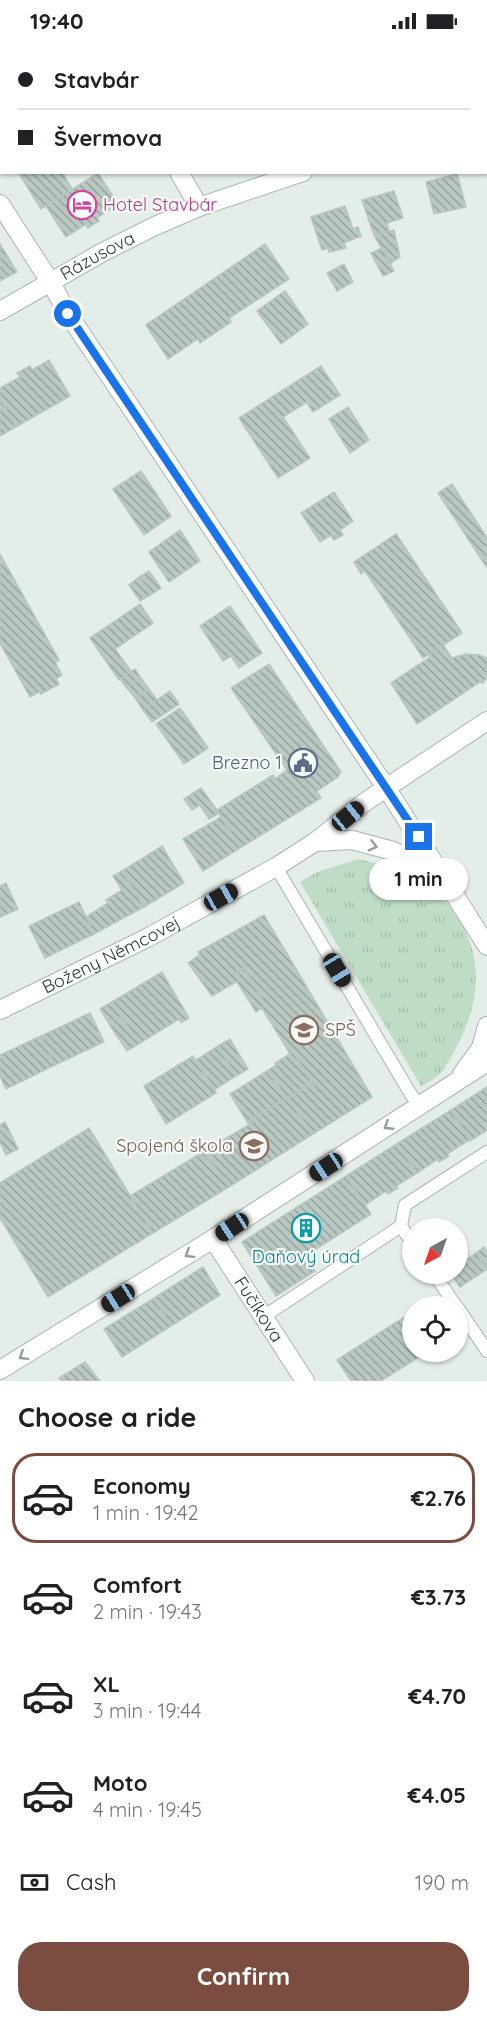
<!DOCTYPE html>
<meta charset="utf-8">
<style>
body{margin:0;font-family:Quicksand,sans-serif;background:#f2f2f2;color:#202124;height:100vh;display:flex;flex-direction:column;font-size:22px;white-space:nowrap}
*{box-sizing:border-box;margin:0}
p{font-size:20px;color:#757577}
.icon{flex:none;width:33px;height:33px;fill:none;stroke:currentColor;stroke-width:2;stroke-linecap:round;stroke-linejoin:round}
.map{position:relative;height:1339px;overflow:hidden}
.drawer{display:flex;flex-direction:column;background:#fff;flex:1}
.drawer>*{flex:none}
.hud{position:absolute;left:0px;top:0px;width:488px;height:132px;box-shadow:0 2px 4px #0004;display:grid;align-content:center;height:132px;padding:0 18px;background:#fff}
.needle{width:39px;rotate:220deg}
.fabs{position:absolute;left:402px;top:1176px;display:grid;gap:12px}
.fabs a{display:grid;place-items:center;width:66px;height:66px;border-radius:50%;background:#fff;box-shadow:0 2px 4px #0004;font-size:30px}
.end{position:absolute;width:27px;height:27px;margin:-14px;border:8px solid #1a73e8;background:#fff;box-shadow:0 0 0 3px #fff}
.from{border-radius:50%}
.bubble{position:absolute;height:42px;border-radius:21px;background:#fff;box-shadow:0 2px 4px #0004;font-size:20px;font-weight:700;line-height:42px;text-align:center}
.car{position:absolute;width:18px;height:36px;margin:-18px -9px;border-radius:8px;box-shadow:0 0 4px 2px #0007;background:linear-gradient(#222 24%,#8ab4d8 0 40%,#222 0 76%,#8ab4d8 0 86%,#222 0)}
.hud b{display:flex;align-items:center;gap:21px;height:57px;font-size:22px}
.hud b+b{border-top:2px solid #e0e0e0}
.hud i{width:15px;height:15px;background:#202124}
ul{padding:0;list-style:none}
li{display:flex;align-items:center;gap:18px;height:90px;margin:0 12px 9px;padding:0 6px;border:3px solid transparent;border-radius:24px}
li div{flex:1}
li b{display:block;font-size:22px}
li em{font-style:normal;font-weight:700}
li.current{border-color:#7b4d41}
li>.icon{width:54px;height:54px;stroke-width:1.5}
h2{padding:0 18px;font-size:27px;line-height:72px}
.pay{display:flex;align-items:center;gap:15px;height:66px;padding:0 18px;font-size:22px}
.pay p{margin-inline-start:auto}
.cta{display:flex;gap:12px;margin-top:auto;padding:12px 18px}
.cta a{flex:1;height:69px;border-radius:24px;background:#7b4d41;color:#fff;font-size:24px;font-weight:700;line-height:69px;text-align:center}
.status{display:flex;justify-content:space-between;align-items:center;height:42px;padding:0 30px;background:#fff;direction:ltr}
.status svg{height:16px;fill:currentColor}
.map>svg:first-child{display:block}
</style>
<div class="status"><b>19:40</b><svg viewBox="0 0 49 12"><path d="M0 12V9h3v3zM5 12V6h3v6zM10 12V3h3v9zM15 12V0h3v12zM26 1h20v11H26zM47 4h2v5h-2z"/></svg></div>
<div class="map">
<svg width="487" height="1339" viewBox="0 0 487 1339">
<defs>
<pattern id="park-tufts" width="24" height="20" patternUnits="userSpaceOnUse" patternTransform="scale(1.5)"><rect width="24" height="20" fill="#bfddc6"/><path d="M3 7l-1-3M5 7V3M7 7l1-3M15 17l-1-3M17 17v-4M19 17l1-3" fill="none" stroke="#a4bfab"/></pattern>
<pattern id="building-back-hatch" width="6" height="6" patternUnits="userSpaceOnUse" patternTransform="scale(1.5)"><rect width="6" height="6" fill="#bac8c2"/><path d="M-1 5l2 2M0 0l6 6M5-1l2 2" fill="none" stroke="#97a49e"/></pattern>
</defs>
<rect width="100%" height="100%" fill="#e5ede9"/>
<path fill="url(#park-tufts)" d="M 359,817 C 384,824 410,829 431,846 C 483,889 487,948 457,1004 C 452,1013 447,1024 440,1032 C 435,1037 427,1041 421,1044 L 300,840 L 317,830 Z"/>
<g fill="url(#building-back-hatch)" stroke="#b7c7c0" stroke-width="1.5">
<polygon points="0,12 2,15 2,94 0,92"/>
<polygon points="18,130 62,130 72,147 41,167"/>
<polygon points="98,131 118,162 97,176 99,179 92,183 88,186 86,182 66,195 46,164"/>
<polygon points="457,132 466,165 434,172 426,140"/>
<polygon points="394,149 403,176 387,181 389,189 374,193 362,158"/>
<polygon points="345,164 353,187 358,185 361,194 344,201 346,206 329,210 328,206 322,208 311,175"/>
<polygon points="394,188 400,215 390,222 374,193"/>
<polygon points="0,202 17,230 0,239"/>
<polygon points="265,202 289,237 229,276 231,280 200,301 198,297 168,317 146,283"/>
<polygon points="382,206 394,229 383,234 371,211"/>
<polygon points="344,222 353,240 337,249 327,231"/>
<polygon points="285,249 308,282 281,302 257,269"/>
<polygon points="49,318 70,354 16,385 0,356 0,346 20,335 17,331 30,324 32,328"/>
<polygon points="321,324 340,353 313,370 294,341"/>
<polygon points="294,341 307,360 283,375 310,416 278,436 239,376"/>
<polygon points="0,356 16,385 0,394"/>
<polygon points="348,365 369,398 350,411 329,377"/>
<polygon points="141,429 171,474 144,493 113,447"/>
<polygon points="452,442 487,496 487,526 438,451"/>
<polygon points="334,450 353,479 340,488 343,493 334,498 331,493 320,500 301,471"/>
<polygon points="180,488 200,519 169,540 149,510"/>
<polygon points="396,492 462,591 423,616 365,529 361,532 354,520"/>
<polygon points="0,512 59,618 55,620 62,633 56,637 59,642 41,652 39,650 30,655 0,601"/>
<polygon points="149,529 161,546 150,553 139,535"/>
<polygon points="139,535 150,553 140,559 129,543"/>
<polygon points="140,562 153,581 115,607 131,629 119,638 90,596"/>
<polygon points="230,564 262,611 239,626 231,614 223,619 200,584"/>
<polygon points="443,603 452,616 465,612 479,613 487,616 487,635 483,641 480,640 417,682 391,641 430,615 428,613"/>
<polygon points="269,622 341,730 338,735 317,749 321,756 240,806 217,768 273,733 275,737 287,728 231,646"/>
<polygon points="135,627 141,636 126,645 120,637"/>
<polygon points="141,636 149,647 135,656 126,645"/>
<polygon points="149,647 157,658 143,668 135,656"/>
<polygon points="170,649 179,662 152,680 143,668"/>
<polygon points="180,666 208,706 184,722 156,682"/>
<polygon points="201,746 219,771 209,777 200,763 192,768 184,757"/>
<polygon points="221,775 240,806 203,829 183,797"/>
<polygon points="162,804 184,841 144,865 122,829"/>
<polygon points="122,829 144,865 94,892 86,875 108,861 106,858 122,848 113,834"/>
<polygon points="6,841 18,867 0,875 0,844"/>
<polygon points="79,860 94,892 45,916 29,884"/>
<polygon points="264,873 372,1055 313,1092 287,1056 309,1042 313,1047 315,1046 293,1010 290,1012 262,966 266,964 244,926 237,930 241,937 212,954 188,921 200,912 198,910"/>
<polygon points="244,926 266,964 256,970 237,940 241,937 237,930"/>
<polygon points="162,930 189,976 181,981 179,977 140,1001 120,974 109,982 100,967"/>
<polygon points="90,971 104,1000 55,1023 41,994"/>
<polygon points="120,974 140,1001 127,1009 109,982"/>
<polygon points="41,994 55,1023 6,1047 0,1034 0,1013"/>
<polygon points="230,997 248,1027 236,1034 218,1004"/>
<polygon points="218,1004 236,1034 214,1048 196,1018"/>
<polygon points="293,1010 315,1046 313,1047 309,1042 287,1056 267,1029 276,1023 275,1021"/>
<polygon points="193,1014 216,1051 166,1082 144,1044"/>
<polygon points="267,1029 287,1056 250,1078 252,1081 249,1083 230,1052"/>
<polygon points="487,1045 487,1088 470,1099 451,1068"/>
<polygon points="287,1056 313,1092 229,1145 203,1110 252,1081 250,1078"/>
<polygon points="451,1068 469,1098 447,1112 449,1114 439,1120 438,1117 417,1131 398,1101"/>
<polygon points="5,1080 18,1107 6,1113 0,1100 0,1083"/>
<polygon points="89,1086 153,1191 48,1255 0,1176 0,1141"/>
<polygon points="398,1101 417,1131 396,1144 398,1146 388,1152 386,1149 365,1163 346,1134"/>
<polygon points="203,1110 229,1145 153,1191 130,1154"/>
<polygon points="346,1134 371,1172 305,1214 315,1229 276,1254 242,1200"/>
<polygon points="484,1205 487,1209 487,1227 476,1211"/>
<polygon points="476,1211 487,1227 478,1233 467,1217"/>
<polygon points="467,1217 478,1233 469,1239 458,1223"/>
<polygon points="458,1223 469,1239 460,1245 451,1232 458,1232"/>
<polygon points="203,1225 220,1253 171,1284 154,1256"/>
<polygon points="154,1256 171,1284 122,1315 104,1287"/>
<polygon points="412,1270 412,1310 427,1310 381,1339 351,1339 337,1318"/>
<polygon points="85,1320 100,1339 61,1339 59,1336"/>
</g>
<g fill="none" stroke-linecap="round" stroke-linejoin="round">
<g stroke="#a8b5b0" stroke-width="14">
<g id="service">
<polyline points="276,825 410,1051 420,1064"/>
<polyline points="401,1184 405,1163 487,1110"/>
<polyline points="434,1232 456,1264"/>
<polyline points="458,1266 487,1309"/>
<polyline points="263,1275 401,1184 412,1201"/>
</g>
</g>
<g stroke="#a8b5b0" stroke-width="20">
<g id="minor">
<polyline points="104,0 105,2"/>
<polyline points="179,130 199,165"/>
<polyline points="0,162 51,241"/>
<polyline points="315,800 352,798 393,809 440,828"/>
<path id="s1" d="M 0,968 L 147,896 L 276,825 L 315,800 L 365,760 L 487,679"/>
<polyline points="462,1032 481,1006 487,984"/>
<path id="s2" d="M 213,1197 L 305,1339"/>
<polyline points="0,1328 213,1197 487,1020"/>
</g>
</g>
<g stroke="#a8b5b0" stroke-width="20">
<polyline id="tertiary" points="51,241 68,272 387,747 487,904"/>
</g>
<g stroke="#a4b8b1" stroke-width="20">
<g id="secondary">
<polyline points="486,86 487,86"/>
<path id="s3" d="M 0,269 L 103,210 L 155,184 L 199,165 L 303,130"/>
</g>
</g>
<use href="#service" stroke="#fff" stroke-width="12"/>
<use href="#minor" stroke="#fff" stroke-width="18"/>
<use href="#tertiary" stroke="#fff" stroke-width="18"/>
<use href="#secondary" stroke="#fff" stroke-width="18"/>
</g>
<defs><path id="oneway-chevron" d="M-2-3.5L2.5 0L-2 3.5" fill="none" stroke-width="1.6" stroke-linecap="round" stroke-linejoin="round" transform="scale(1.5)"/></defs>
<g stroke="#929e9b">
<use href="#oneway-chevron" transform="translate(373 804) rotate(15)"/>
<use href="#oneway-chevron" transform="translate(388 1084) rotate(147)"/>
<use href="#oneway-chevron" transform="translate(189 1212) rotate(148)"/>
<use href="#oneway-chevron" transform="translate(23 1314) rotate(148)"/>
</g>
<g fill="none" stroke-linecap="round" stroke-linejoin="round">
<polyline stroke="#1a73e8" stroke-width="8" points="68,272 419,795"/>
</g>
<defs>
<g id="hotel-ring" transform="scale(1.5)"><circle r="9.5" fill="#f5faf7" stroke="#d1479c" stroke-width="1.5"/><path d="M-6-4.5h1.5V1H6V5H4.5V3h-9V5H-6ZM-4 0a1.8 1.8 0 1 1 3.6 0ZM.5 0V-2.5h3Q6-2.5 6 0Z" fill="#d1479c"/></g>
<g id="civic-ring" transform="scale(1.5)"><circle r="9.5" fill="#f5faf7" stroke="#5c6f8a" stroke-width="1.5"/><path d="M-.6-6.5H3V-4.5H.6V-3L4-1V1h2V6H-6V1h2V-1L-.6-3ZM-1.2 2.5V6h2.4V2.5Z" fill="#5c6f8a"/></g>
<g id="school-ring" transform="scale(1.5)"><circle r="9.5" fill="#f5faf7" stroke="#8d6e63" stroke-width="1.5"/><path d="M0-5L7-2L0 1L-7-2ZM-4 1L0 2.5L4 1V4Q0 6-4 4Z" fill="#8d6e63"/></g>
<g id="university-ring" transform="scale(1.5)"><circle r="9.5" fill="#f5faf7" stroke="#8d6e63" stroke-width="1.5"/><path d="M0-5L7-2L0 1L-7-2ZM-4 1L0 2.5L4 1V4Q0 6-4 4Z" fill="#8d6e63"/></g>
<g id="building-ring" transform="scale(1.5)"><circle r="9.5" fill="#f5faf7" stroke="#0f9aa8" stroke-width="1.5"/><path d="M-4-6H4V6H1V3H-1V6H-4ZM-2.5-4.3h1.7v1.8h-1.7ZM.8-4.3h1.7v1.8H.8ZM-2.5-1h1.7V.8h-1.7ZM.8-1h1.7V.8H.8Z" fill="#0f9aa8"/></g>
</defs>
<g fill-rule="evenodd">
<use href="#hotel-ring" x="82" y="163"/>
<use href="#civic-ring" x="303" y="721"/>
<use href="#school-ring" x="304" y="988"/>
<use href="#university-ring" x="254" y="1104"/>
<use href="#building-ring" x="306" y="1186"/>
</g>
<g text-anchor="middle" stroke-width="4.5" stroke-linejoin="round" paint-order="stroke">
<g font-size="18" fill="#b23c85" stroke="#f5faf7" text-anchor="start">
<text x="103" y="169">Hotel Stavbár</text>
</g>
<g font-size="18" fill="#253e37" stroke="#f5faf7">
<text dy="6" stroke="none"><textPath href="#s3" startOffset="112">Rázusova</textPath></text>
<text dy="6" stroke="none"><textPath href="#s1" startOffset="124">Boženy Němcovej</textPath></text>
<text dy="6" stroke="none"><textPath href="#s2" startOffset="84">Fučíkova</textPath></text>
</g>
<g font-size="18" fill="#4e5e75" stroke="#f5faf7" text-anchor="end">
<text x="282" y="727">Brezno 1</text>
</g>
<g font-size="18" fill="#785e54" stroke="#f5faf7" text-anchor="start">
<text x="325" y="994">SPŠ</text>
<text x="233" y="1110" text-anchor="end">Spojená škola</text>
</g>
<g font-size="18" fill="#0d838f" stroke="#f5faf7">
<text x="306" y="1221">Daňový úrad</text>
</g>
</g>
</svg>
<div class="fabs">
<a><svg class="needle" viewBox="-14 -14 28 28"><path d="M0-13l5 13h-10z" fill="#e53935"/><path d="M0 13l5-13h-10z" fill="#757577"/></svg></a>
<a><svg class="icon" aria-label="locate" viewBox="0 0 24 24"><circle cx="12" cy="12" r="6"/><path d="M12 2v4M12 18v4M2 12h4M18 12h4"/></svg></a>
</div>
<i class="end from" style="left:68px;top:272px"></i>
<i class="end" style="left:419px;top:795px"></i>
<div class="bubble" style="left:369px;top:816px;width:99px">1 min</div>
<i class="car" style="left:348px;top:774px;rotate:51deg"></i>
<i class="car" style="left:221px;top:855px;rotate:61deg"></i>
<i class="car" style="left:337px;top:928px;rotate:149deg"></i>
<i class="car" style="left:326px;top:1125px;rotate:237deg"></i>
<i class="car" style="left:232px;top:1185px;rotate:237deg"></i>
<i class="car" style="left:118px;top:1256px;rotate:238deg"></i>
<div class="hud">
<b><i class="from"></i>Stavbár</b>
<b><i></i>Švermova</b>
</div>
</div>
<section class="drawer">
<h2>Choose a ride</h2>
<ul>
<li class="current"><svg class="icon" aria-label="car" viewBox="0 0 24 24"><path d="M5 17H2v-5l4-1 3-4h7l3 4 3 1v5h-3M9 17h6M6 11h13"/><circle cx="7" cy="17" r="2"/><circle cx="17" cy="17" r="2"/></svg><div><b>Economy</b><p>1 min · 19:42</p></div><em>€2.76</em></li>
<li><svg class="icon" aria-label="car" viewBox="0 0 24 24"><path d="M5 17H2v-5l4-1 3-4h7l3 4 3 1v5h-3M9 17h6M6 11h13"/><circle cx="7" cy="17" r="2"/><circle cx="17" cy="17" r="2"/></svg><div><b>Comfort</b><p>2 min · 19:43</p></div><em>€3.73</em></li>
<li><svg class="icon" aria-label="car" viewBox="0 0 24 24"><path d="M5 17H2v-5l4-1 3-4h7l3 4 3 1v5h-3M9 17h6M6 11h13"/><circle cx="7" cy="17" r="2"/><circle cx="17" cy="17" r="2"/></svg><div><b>XL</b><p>3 min · 19:44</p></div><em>€4.70</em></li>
<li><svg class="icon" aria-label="car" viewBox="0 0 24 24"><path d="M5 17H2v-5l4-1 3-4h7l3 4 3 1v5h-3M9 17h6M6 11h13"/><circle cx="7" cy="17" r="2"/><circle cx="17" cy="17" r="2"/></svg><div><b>Moto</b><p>4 min · 19:45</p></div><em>€4.05</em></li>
</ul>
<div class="pay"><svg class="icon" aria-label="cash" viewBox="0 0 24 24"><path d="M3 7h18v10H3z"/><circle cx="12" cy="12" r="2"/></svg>Cash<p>190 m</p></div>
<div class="cta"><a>Confirm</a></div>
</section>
